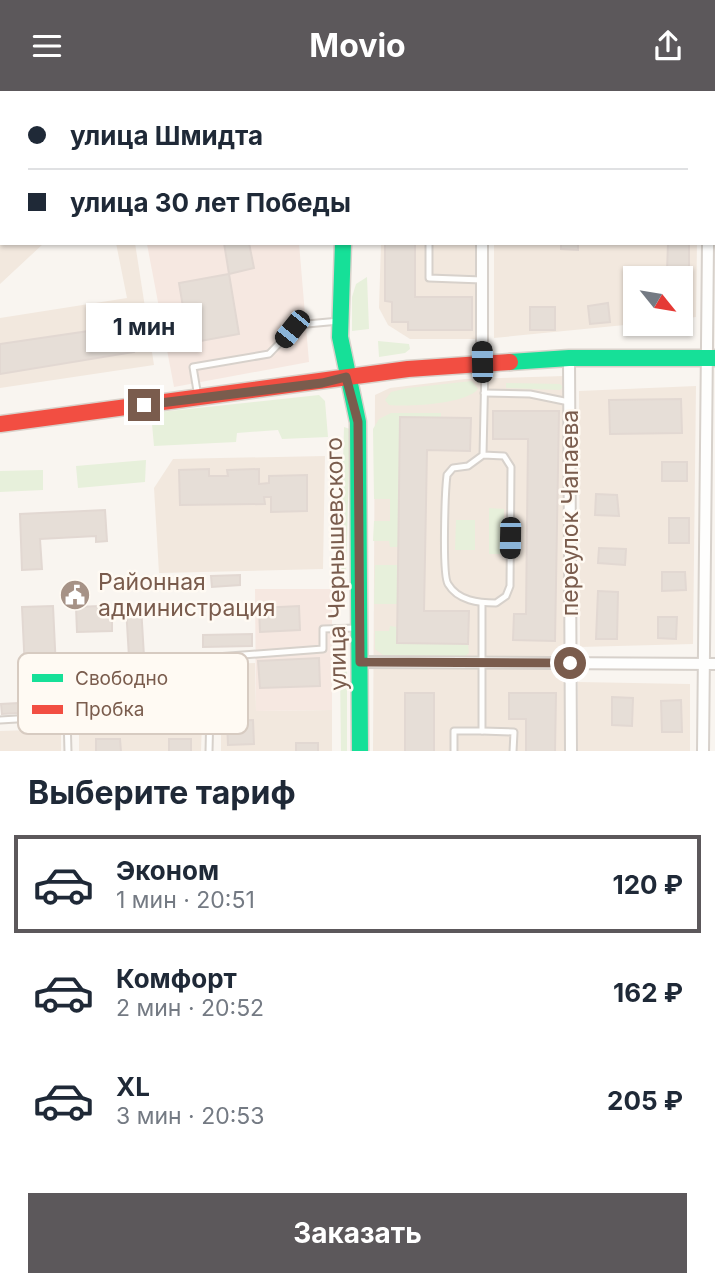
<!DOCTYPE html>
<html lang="ru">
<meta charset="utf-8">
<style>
body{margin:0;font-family:Inter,sans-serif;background:#f2f2f3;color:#1f2937;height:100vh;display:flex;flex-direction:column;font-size:26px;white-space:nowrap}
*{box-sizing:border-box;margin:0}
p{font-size:23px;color:#747a83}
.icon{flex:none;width:38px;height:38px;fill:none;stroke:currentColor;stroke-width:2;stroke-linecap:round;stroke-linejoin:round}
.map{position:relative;height:660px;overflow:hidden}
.details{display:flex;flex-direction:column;background:#fff;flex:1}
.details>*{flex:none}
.banner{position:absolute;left:0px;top:0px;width:716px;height:154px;box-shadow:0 2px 5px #0004;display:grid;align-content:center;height:154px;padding:0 28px;background:#fff}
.needle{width:46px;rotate:120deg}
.buttons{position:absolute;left:623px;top:175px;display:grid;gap:14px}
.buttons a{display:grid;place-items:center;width:70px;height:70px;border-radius:0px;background:#fff;box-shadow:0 2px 5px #0004;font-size:35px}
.end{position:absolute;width:32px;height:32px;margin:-16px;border:9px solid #7a5c4d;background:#fff;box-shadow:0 0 0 4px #fff}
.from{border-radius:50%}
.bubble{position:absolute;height:49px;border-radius:0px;background:#fff;box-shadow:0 2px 5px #0004;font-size:23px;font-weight:700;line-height:49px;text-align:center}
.car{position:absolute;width:21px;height:42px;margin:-21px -10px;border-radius:9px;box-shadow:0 0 5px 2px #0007;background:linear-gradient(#222 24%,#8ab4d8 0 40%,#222 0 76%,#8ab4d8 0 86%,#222 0)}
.banner b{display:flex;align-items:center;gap:24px;height:66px;font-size:26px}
.banner b+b{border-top:2px solid #e0e1e3}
.banner i{width:18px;height:18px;background:#1f2937}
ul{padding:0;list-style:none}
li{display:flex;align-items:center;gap:21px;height:98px;margin:0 14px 10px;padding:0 14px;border:4px solid transparent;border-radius:0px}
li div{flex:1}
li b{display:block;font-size:26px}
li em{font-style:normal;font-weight:700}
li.active{border-color:#5c585b}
li>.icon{width:63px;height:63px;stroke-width:1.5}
h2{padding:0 28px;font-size:32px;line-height:84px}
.primary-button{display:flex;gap:14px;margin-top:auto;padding:14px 28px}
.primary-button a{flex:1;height:80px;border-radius:0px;background:#5c585b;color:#fff;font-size:28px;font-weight:700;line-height:80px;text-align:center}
header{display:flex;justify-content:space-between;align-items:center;height:91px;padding:0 28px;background:#5c585b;color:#fff;font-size:32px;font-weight:700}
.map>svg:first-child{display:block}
</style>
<header><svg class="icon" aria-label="menu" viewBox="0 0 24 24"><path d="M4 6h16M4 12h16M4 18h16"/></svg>Movio<svg class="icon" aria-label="share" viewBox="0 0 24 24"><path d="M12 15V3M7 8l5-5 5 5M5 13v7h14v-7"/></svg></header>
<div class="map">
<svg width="715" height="661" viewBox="0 0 715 661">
<rect width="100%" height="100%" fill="#f9f5f0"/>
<g fill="#f2e8de">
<polygon points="0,0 226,0 2,2 2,152 44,152 0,193"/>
<polygon points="492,0 698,0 492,2"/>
<polygon points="116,152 135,152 154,274 0,297 0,227 127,207"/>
<polygon points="381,152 476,152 476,248 410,248 388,234 379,217"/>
<polygon points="494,152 697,152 696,226 681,228 681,187 635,187 635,233 494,247"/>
<polygon points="564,285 564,660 373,660 375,304 390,297 465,288"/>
<polygon points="696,295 693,553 580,556 579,300"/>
<polygon points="325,365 323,478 159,482 154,397 173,368"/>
<polygon points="255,572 256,620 332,619 332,660 221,660 221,573"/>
<polygon points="578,591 690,593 690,660 578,661"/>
<polygon points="202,631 201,660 79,660 79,636"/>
<polygon points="61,638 61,660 0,660 0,640"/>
</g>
<g fill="#f6e8e1">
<polygon points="299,152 309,271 174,296 147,153"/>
<polygon points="255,498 332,498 332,619 256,620"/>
</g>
<g fill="#e7f0db">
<polygon points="367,186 369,238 352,240 352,206 356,193"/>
<polygon points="378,250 409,253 410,258 405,262 379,266"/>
<path d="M 472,290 L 478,298 C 466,313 409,316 389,314 L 385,309 L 391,301 L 408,297 Z"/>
<polygon points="506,292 560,293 563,296 560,299 506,297"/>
<polygon points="319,304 325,310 328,346 282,348 278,339 237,342 236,351 154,355 151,322"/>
<polygon points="391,322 441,322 441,327 401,326 398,456 390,456 389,450 373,450 374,430 390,430 390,408 374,408 373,338 379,328"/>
<polygon points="344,336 350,338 346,483 340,484"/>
<polygon points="146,369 145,391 78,397 76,375"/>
<polygon points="43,379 43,399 0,401 0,380"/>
<polygon points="489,417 504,418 504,463 489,463"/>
<polygon points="456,429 475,429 475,459 455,459"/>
<polygon points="375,474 398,474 398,513 374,513"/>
<polygon points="390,535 397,536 398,552 468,553 469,562 465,565 383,564 375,558 375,540 389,540"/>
<polygon points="340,578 347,578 347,660 341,660"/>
</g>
<g fill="#e6ded7" stroke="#e2d8d2" stroke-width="2">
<polygon points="224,152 249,152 254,177 229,183"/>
<polygon points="385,152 415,152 415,206 472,206 472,239 408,239 408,231 392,231 392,211 385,210"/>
<polygon points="561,152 578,152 578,159 561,158"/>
<polygon points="668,152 689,152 689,181 667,180"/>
<polygon points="229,183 239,243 189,252 179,192"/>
<polygon points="681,196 687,196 689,215 681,216"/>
<polygon points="608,212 610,231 590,233 588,215"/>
<rect x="530" y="216" width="25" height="23"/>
<polygon points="130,234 134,261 0,283 0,253"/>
<polygon points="681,308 682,342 610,343 609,309"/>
<polygon points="493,320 559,320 555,550 513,549 514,523 526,523 528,348 493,348"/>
<polygon points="400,326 471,327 470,360 427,359 424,520 469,520 468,553 397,552"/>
<rect x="662" y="371" width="25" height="19"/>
<polygon points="209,378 209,385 228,385 227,379 259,378 259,393 269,392 269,385 307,384 307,420 271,421 271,406 264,406 265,413 180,414 179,379"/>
<polygon points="596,403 617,404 619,425 595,424"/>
<polygon points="105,419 107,450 96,451 96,445 40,448 42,478 22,479 20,423"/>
<rect x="669" y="427" width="20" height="25"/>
<polygon points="599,457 626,458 625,474 598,472"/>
<polygon points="662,481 685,481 686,499 662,500"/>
<polygon points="240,484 240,494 212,496 211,485"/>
<polygon points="598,500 618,501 617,548 596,548"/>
<polygon points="53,515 56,578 25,580 22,516"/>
<polygon points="100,515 100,526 112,526 112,540 77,541 76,516"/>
<polygon points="141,515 145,582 130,583 126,516"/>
<polygon points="299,515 300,539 260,541 259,517"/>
<polygon points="658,526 677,526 676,548 658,547"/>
<polygon points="252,543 252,555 203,556 203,544"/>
<polygon points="319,567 320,595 260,597 258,570"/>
<rect x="405" y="602" width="29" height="59"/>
<polygon points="509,602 556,602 555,661 526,661 526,628 509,628"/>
<polygon points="170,604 170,614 2,623 1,613"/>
<polygon points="612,606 633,607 632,635 612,634"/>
<polygon points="681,609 682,641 662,641 661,610"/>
<polygon points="253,629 254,653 228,654 227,630"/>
<polygon points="96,648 120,648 121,661 96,661"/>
<rect x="169" y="648" width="22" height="13"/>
<rect x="296" y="652" width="22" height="9"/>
</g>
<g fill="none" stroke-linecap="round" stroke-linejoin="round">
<g stroke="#d7d1cb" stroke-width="9">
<g id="lane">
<polyline points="388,2 388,0"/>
<polyline points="429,152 429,187 482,189"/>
<polyline points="484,302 530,303 569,311"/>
<polyline points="198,306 193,276 269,263 293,238 307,233 339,230"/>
<path d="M 483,364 L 504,365 L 511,376 L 510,495 L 506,505 L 496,512 C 479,512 458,510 448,493 C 442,484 445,400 447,384 L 453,377 L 468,375 L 483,364 L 485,274"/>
<polyline points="0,629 67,625 68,661"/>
<polyline points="482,640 514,641 513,661"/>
<polyline points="209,661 211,577 216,566 323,558 323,538 356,537"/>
<polyline points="454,661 454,640 482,640 482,512"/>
</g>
</g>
<g stroke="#d7d1cb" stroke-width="14">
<g id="street">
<polyline points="708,2 708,0"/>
<polyline points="569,267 571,661"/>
<polyline points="482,271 482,152"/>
<polyline points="360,571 715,573"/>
<polyline points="703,661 708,152"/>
</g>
</g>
<g stroke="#d9d2cb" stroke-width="19">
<g id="fast">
<polyline points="343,152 340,246 358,331 360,661"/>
<polyline points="510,271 569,267 715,267"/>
</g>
</g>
<g stroke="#d9d2cb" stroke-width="19">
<g id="jam">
<polyline points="350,0 350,2"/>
<polyline points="0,333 408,278 510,271"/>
</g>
</g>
<use href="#lane" stroke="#fefefd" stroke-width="5"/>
<use href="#street" stroke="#fefefd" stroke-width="10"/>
<use href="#fast" stroke="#16e098" stroke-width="16"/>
<use href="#jam" stroke="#f24e42" stroke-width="16"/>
</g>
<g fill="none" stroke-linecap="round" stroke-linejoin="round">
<polyline stroke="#7a5c4d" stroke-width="9" points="144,314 322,292 346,286 358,331 360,571 570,572"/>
</g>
<defs>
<g id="civic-disc" transform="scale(1.575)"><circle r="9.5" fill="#a69286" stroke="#fffaf3"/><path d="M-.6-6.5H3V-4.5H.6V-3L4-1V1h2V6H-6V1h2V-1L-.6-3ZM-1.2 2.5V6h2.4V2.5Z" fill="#fff"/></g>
</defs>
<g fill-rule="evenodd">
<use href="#civic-disc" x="75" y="504"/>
</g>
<g text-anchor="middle" stroke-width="5" stroke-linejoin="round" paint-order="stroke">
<g font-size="23" fill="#7a5c4d" stroke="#fffaf3">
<text transform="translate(570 422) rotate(-90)" y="8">переулок Чапаева</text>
<text transform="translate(336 473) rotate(-91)" y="8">улица Чернышевского</text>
</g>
<g font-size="23" fill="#7a5c4d" stroke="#fffaf3" text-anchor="start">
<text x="98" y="499">Районная<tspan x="98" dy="26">администрация</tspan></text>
</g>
</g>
<rect x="18" y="562" width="230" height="81" rx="10" fill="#fffaf3" stroke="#d7cbc1" stroke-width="2"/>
<rect x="32" y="583" width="31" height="8" fill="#16e098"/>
<rect x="32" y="614" width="31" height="9" fill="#f24e42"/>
<g font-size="19" fill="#7a5c4d">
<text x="75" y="594">Свободно</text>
<text x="75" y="625">Пробка</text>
</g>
</svg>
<div class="buttons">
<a><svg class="needle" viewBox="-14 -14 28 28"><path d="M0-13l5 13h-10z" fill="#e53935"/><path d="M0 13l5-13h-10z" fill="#747a83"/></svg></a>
</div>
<i class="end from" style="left:570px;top:572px"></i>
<i class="end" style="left:144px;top:314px"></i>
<div class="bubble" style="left:86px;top:212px;width:116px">1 мин</div>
<i class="car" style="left:292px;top:238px;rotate:219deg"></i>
<i class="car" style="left:482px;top:271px;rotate:359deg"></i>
<i class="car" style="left:510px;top:447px;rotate:181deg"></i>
<div class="banner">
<b><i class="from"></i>улица Шмидта</b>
<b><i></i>улица 30 лет Победы</b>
</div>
</div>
<section class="details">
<h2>Выберите тариф</h2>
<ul>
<li class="active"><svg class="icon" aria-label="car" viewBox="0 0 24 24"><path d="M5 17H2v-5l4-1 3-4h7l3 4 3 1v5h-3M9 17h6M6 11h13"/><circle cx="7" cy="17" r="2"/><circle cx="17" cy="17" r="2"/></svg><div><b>Эконом</b><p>1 мин · 20:51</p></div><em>120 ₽</em></li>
<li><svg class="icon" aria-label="car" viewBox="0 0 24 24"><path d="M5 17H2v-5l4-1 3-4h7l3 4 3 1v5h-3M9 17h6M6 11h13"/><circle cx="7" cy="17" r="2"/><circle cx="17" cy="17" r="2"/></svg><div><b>Комфорт</b><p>2 мин · 20:52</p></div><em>162 ₽</em></li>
<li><svg class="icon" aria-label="car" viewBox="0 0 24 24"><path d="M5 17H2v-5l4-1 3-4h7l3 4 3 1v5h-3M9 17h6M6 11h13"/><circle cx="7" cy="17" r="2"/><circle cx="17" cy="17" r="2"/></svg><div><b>XL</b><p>3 мин · 20:53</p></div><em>205 ₽</em></li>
</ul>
<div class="primary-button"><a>Заказать</a></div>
</section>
